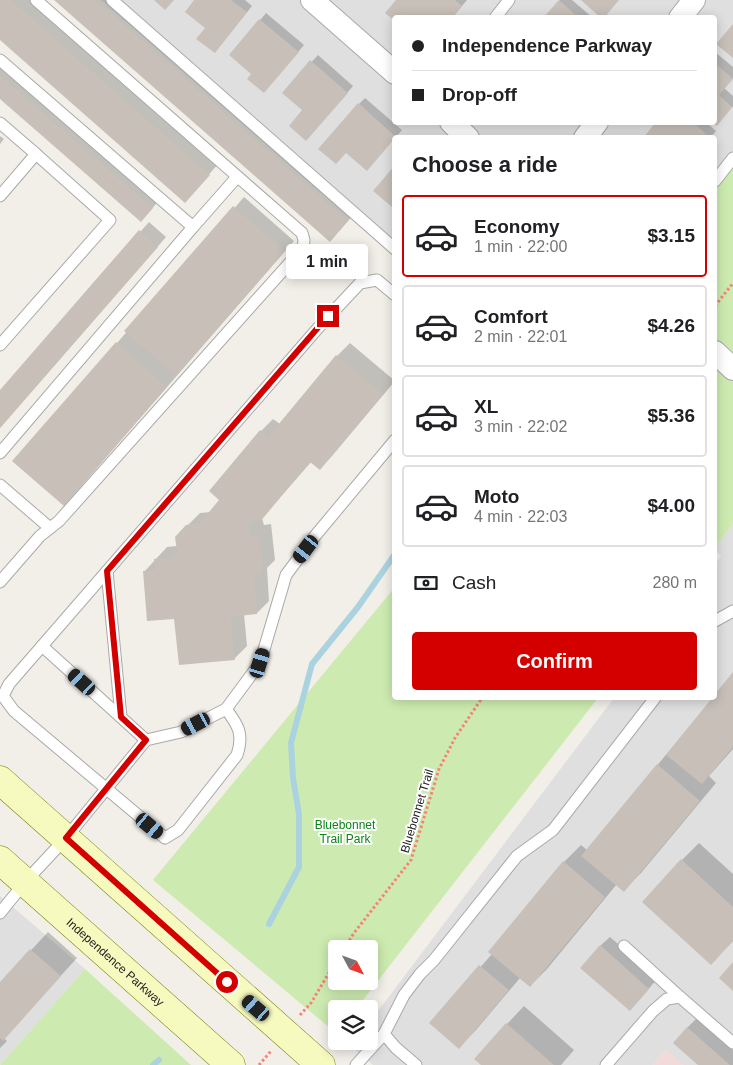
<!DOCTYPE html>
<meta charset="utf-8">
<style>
body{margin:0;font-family:Arial,sans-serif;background:#f2f2f2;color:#202124;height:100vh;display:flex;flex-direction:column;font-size:19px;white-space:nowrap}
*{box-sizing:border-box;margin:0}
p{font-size:16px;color:#757577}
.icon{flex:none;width:28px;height:28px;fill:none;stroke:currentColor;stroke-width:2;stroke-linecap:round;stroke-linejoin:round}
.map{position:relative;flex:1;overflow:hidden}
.side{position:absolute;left:392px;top:135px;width:325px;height:565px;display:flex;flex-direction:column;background:#fff;border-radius:5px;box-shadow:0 2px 12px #0003}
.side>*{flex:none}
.top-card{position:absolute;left:392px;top:15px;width:325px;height:110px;border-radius:5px;box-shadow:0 2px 12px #0003;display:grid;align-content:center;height:110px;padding:0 20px;background:#fff}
.needle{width:32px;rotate:131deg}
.fabs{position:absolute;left:328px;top:940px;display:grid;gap:10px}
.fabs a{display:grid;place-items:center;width:50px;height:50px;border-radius:5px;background:#fff;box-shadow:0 2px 12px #0003;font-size:25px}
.end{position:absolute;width:22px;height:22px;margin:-11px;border:6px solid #d40000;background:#fff;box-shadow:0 0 0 2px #fff}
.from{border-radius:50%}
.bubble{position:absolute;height:35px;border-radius:5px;background:#fff;box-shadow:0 2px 12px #0003;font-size:16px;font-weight:700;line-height:35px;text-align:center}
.car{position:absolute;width:15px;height:30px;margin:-15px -8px;border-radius:6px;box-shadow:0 0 4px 1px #0007;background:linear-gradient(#222 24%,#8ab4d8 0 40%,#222 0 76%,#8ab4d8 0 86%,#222 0)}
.top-card b{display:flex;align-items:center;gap:18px;height:48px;font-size:19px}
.top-card b+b{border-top:1px solid #e0e0e0}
.top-card i{width:12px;height:12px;background:#202124}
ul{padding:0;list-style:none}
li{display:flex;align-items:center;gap:15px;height:82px;margin:0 10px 8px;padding:0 10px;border:2px solid #e0e0e0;border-radius:5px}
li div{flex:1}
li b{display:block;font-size:19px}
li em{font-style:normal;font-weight:700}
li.current{border-color:#d40000}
li>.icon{width:45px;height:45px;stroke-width:1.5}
h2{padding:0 20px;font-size:22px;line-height:60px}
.pay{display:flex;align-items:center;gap:12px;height:55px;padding:0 20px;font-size:19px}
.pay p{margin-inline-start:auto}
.button{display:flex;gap:10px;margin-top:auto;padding:10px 20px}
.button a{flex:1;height:58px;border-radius:5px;background:#d40000;color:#fff;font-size:20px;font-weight:700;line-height:58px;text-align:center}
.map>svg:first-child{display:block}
</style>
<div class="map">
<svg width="733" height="1065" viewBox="0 0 733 1065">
<rect width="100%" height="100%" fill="#f2efe9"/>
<g fill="#e0dfdf" fill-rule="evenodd">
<path d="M 101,0 L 733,0 L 733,166 L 715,189 L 715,138 L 395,138 L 395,258 ZM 395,18 L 715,18 L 715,122 L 395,122 Z"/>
<polygon points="733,524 733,1065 683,1065 666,1050 653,1065 373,1065 351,1046 355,1041 369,1041 369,1023 614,698 715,698 715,564 721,556 715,550 715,547"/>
<polygon points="0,896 85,969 0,1065"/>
</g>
<polygon fill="#f2dad9" points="666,1050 683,1065 653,1065"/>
<g fill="#cdebb0" fill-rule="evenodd">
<polygon points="733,166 733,524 715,547 715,189"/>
<path d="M 395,587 L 395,698 L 598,698 L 356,1009 L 336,1009 L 336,1033 L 153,880 ZM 336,949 L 369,949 L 369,981 L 336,981 Z"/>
<polygon points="85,969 191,1065 0,1065"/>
</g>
<g fill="#0003">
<polygon points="0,0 31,0 218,164 194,192 0,38"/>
<polygon points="56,0 117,0 357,211 330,241"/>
<polygon points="196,0 245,0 252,6 215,52"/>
<polygon points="398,0 467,0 452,18 395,18 395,19 387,13"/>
<polygon points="560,0 572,0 593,18 545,18"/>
<polygon points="266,13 304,45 270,85 253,74 231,55"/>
<polygon points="715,52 733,67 733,78 724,88 733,96 733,106 723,118 715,122"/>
<polygon points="318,55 353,86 312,133 304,110 284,92"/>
<polygon points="0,58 161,198 150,211 0,98"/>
<polygon points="365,98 402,130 395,138 359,104"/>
<polygon points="658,122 706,122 716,131 710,138 645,138"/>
<polygon points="0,136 4,139 0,144"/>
<polygon points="244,197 294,241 73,495 117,343"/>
<polygon points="149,222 166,237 0,428 0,391"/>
<polygon points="350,343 395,381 332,456 320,468 312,461 262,518 264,525 271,524 275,560 267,568 269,601 257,613 244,614 247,646 234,659 176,617 144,572 167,547 177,546 187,526 200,513 211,512 221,500 261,431 273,419 280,424 337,356"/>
<polygon points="733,674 733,749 709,776 716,783 641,873 624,890 617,884 547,969 530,986 520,978 476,1030 459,1047 431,1023 492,954 564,862 581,845 587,850"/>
<polygon points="699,843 733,874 733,941 711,963 682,860"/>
<polygon points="48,932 77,958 4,1038 7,1041 0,1048 0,984"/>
<polygon points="610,937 658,978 639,1000 600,946"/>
<polygon points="524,1006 574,1050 561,1065 483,1065 507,1024"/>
<polygon points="697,1018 733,1050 733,1065 700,1065 687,1028"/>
</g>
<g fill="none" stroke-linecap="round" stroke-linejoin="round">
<g stroke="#aad3df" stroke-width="6">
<polyline points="269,924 299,867 299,814 293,778 291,743 312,664 358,607 395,554"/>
<polyline points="153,1065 159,1060"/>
</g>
</g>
<g fill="#c7bfb8">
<polygon points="0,0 11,0 210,175 185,203 0,40"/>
<polygon points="54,0 96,0 348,221 330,242"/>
<polygon points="154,0 174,0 165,10"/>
<polygon points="194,0 231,0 247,12 215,53 196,39 205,28 185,12"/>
<polygon points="396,0 455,0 462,6 452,18 395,18 395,21 385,13"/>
<polygon points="559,0 579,18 543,18"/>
<polygon points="581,0 619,0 604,18 601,18"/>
<polygon points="259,19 299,52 264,93 247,79 251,74 229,55"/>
<polygon points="733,24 733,58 716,44"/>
<polygon points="310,60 348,93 306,141 289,126 302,110 282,93"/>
<polygon points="715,63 733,79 719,95 732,107 717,126 713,122 715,122"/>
<polygon points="0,75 153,208 141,222 0,99"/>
<polygon points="358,103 397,138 395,138 367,171 346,153 336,164 318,149"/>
<polygon points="656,122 693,122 710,138 643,138"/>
<polygon points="395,165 395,203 392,207 373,191"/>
<polygon points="233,206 285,251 176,376 124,331"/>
<polygon points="139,230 158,247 0,428 0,390"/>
<polygon points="116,342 167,387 64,506 12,461"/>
<polygon points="336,355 383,394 320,470 310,462 259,523 255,519 249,527 251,536 259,535 263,573 254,574 257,614 231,617 235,660 179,665 174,619 147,621 143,571 155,570 154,559 171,558 177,551 175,537 186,525 200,523 219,500 209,491 260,430 268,437"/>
<polygon points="733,672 733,747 702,784 666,755 712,698 715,698 715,694"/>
<polygon points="657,764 700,801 624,892 581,856"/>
<polygon points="681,859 733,907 733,941 711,965 642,902"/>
<polygon points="563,861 605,897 530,987 488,952"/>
<polygon points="600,945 649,989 630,1011 580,968"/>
<polygon points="30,949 61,976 3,1041 0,1038 0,982"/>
<polygon points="733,962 733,991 719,978"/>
<polygon points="479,965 509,990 459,1049 429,1023"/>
<polygon points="506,1023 554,1065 481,1065 474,1059"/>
<polygon points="687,1027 730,1065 698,1065 673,1043"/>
</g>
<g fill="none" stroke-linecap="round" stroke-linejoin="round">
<g stroke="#a9a9a9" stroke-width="13">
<g id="lane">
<polyline points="112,0 395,249"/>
<polyline points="495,18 509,0"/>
<polyline points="0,60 193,227 237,177"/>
<polyline points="0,123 36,154 0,196"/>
<polyline points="715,181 733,158"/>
<polyline points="0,345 110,220 36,154"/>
<polyline points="0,453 193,227"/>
<polyline points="0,485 50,528"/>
<polyline points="107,571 121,717"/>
<polyline points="0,582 40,536 59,521 303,248 304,240 302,233 36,0"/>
<polyline points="715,621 733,611"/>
<polyline points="42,646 146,740"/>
<path d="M 226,709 C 238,725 244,734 237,755 L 178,830 L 165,838 L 14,711 L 3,696 L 9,684 L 318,328 L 360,283 L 377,280 L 395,295"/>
<polyline points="0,913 25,882 66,838 146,740 181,732 226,709 260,663 286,575 315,536 395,440"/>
<polyline points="624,946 680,997"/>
<polyline points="356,1065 384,1034"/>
<polyline points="416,1065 396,1048 384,1034 404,995 420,974 434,960 517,856 553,830 655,698"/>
<polyline points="606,1065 653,1011 667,999 680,997 733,1043"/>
</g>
</g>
<g stroke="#a9a9a9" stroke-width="24">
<g id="street">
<polyline points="312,0 395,73"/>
<polyline points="680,18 694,0"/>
<polyline points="451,122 468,138"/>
<polyline points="585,138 597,122"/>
<polyline points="715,352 733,369"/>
</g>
</g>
<g stroke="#707d05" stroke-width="29">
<g id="secondary">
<polyline points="0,780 321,1065"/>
<path id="s1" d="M 0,860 L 231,1065"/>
</g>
</g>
<g stroke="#fa8072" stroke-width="3" stroke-dasharray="2.5 2.5" stroke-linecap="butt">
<polyline points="715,306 733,283"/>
<polyline points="344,949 354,933 411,860 439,769 455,738 482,698"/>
<polyline points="300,1015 311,1003 336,961"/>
<polyline points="259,1065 271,1051"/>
</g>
<use href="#lane" stroke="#fff" stroke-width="11"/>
<use href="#street" stroke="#fff" stroke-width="22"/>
<use href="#secondary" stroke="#f7fabf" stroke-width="28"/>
</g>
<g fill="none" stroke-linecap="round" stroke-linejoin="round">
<polyline stroke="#d40000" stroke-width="6" points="227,982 66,838 146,740 121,717 107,571 328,316"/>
</g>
<g text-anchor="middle" stroke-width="4" stroke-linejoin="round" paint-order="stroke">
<g font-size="12" fill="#222" stroke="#fff">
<text transform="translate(417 811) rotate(-73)" y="4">Bluebonnet Trail</text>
<text dy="4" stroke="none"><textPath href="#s1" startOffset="154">Independence Parkway</textPath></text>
</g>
<g font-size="12" fill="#0c8416" stroke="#fff">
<text x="345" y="829">Bluebonnet<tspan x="345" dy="14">Trail Park</tspan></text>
</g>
</g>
</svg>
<div class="fabs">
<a><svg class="needle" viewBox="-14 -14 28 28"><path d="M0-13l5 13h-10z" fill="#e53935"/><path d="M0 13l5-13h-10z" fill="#757577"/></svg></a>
<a><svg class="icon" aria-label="layers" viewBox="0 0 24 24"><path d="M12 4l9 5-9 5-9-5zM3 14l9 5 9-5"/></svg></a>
</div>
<i class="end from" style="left:227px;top:982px"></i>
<i class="end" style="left:328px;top:316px"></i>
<div class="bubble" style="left:286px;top:244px;width:82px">1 min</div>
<i class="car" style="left:306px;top:549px;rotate:217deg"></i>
<i class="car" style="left:260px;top:663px;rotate:17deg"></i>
<i class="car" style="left:82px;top:682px;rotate:312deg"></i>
<i class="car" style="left:196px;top:724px;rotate:242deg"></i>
<i class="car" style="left:150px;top:826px;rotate:130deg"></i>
<i class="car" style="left:256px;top:1008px;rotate:311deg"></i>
<div class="top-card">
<b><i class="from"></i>Independence Parkway</b>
<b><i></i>Drop-off</b>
</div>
<section class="side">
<h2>Choose a ride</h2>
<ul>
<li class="current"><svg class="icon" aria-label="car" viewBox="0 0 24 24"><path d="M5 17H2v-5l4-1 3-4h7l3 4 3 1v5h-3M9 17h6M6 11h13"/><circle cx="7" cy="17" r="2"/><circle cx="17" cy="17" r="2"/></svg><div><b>Economy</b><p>1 min · 22:00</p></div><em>$3.15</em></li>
<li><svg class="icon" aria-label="car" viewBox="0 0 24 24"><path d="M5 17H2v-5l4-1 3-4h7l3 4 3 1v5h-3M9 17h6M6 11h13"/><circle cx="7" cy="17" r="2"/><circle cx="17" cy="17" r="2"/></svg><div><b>Comfort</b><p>2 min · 22:01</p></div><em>$4.26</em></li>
<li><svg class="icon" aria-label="car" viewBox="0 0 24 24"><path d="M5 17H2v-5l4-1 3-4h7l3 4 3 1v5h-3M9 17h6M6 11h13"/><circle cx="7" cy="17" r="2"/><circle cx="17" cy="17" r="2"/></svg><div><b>XL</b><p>3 min · 22:02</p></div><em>$5.36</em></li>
<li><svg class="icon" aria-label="car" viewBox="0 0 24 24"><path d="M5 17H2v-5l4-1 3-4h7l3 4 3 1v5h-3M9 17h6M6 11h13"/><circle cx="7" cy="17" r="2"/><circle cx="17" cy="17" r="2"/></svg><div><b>Moto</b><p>4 min · 22:03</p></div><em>$4.00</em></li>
</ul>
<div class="pay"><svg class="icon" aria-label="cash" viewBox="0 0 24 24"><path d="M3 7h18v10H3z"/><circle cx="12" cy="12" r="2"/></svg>Cash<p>280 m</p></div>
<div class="button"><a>Confirm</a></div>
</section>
</div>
